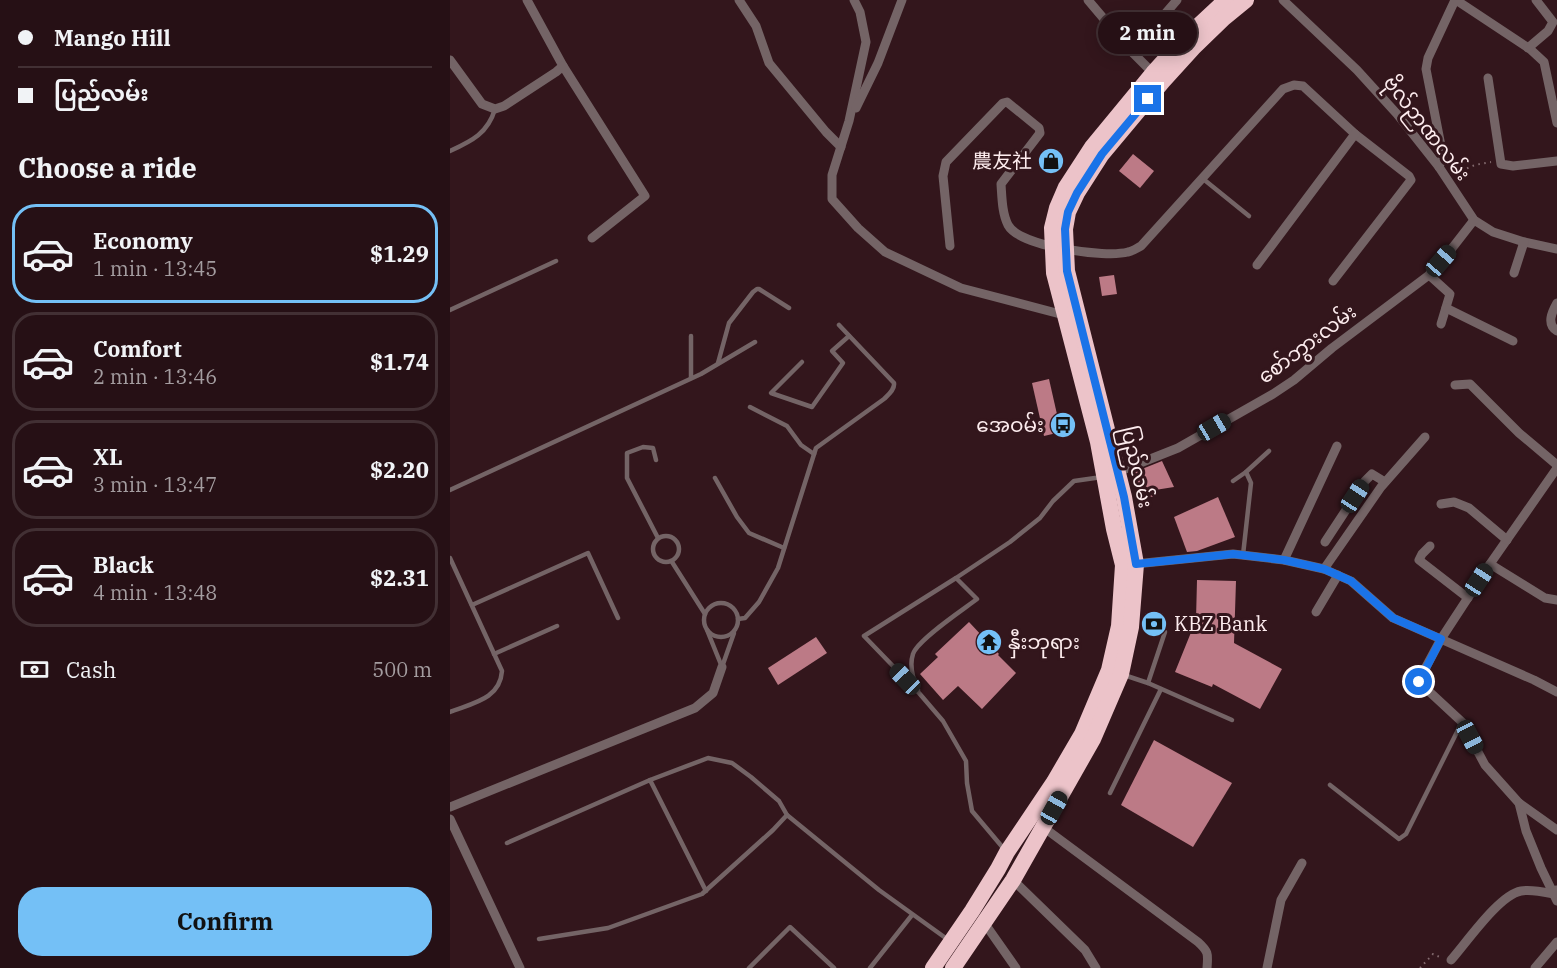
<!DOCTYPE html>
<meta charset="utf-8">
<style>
body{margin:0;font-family:"IBM Plex Serif","Noto Sans SC","Noto Sans Myanmar",serif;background:#2e191e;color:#f1f3f6;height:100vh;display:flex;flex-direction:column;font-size:22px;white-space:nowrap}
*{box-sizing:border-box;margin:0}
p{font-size:20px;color:#a49da0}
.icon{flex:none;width:33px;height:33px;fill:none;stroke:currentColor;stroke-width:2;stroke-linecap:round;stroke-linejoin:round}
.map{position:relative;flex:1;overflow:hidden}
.sheet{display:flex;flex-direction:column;background:#261015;width:450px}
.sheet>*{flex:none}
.guide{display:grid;align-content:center;height:132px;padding:0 18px;background:#261015}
.end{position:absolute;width:27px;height:27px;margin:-14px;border:8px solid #1a73e8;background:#fff;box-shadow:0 0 0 3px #fff}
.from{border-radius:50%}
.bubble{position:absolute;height:42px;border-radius:21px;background:#261015;box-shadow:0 3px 15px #0003,0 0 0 2px #423034;font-size:20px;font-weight:700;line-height:42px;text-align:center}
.car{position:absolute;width:18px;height:36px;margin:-18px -9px;border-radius:8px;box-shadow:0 0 4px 2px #0007;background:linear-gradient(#222 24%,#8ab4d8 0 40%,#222 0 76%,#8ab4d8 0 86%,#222 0)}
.guide b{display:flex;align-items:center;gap:21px;height:57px;font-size:22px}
.guide b+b{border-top:2px solid #423034}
.guide i{width:15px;height:15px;background:#f1f3f6}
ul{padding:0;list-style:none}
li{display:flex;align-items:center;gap:18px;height:99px;margin:0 12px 9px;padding:0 6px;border:3px solid #423034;border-radius:24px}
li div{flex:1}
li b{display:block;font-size:22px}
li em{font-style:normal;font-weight:700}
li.current{border-color:#74c0f6}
li>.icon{width:54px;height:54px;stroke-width:1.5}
h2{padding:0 18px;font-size:27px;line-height:72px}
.pay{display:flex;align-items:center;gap:15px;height:66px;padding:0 18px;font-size:22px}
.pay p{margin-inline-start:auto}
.action{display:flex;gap:12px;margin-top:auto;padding:12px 18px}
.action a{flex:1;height:69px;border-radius:24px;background:#74c0f6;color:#111;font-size:24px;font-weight:700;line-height:69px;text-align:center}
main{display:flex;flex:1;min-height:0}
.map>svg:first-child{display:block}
</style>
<main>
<section class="sheet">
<div class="guide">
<b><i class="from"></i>Mango Hill</b>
<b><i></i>ပြည်လမ်း</b>
</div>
<h2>Choose a ride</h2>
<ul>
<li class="current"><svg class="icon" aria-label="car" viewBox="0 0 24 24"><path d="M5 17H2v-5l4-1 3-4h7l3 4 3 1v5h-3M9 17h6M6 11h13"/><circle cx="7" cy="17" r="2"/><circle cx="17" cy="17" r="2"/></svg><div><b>Economy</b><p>1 min · 13:45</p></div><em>$1.29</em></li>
<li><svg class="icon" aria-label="car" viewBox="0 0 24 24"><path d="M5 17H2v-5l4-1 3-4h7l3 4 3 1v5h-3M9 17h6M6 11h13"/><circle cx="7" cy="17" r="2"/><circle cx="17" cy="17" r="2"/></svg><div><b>Comfort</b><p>2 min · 13:46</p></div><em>$1.74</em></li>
<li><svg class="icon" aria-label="car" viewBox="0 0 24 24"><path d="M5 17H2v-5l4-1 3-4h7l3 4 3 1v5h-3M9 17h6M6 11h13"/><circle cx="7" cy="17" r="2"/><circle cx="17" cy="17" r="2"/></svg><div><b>XL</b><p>3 min · 13:47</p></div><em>$2.20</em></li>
<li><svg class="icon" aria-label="car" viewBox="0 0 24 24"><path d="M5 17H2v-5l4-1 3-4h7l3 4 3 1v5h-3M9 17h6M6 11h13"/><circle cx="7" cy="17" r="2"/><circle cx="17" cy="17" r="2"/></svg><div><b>Black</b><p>4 min · 13:48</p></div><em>$2.31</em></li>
</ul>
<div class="pay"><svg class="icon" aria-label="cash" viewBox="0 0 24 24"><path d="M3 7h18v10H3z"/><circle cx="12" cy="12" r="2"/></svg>Cash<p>500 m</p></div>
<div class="action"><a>Confirm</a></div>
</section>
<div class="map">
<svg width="1107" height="968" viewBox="0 0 1107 968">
<rect width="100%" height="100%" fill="#33161c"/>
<g fill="#bc7a86">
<polygon points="683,154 704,171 690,188 669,171"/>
<polygon points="664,275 667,294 652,296 649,277"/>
<polygon points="599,379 611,432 594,436 582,383"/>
<polygon points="712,461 724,487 705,490 706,496 689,499 686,482 684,482 682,473"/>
<polygon points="768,497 785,537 747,551 737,552 724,517"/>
<polygon points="747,580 786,581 784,643 832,669 810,709 763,684 762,687 725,672 746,620"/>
<polygon points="519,622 549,654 548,655 566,673 532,709 508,686 493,700 470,674 488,657 485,654"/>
<polygon points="366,637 377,653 328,685 318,668"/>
<polygon points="704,740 782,783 743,847 671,805"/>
</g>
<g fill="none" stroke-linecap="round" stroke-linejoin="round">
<g stroke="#856d71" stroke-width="2" stroke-dasharray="1.5 4.5" stroke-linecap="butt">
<polyline points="1006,173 1025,165 1041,162"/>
<polyline points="970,968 983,954 992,958"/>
</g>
<g stroke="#746466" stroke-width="4.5">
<path d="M 0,151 C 22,141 38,133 45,109"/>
<polyline points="752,178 799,216"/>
<polyline points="0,310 106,261"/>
<polyline points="241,336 241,378"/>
<polyline points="352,362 321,393 362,407 393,363 382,351 399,336"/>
<polyline points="268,363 279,323 303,292 307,289 309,289 339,308"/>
<polyline points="300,407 337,426 351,445 364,454"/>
<polyline points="206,460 203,448 193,447 177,453 177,478 208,538"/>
<polyline points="265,478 287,517 299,533 334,548"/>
<polyline points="783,481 796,472 819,451"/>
<polyline points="0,490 251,374 305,342"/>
<circle cx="216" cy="549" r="13"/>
<polyline points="793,555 801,483 796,472"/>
<path d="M 0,558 L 52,671 C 50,699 23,703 0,712"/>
<polyline points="222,562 255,614"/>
<polyline points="506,578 414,636 469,693 493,721 516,761 517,783 522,811 554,849"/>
<circle cx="271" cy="620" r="17"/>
<polyline points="22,605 138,553 168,618"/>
<path d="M 288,619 L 295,618 L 309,602 L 328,568 L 366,448 L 434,399 C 438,395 445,390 444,383 L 389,325"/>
<polyline points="257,630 272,667"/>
<polyline points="44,654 107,626"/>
<polyline points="272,667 284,633"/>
<polyline points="674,675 698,683 782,720"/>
<polyline points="698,683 715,632"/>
<path d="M 468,690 C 463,679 459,666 463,654 C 467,640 514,609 527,599 L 506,578 L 560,542 L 590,518 L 603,501 L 624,481 L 652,477"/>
<polyline points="200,780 258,758 282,763 301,777 329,801 337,815"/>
<polyline points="880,785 949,839 956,834 1012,722"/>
<polyline points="660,793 711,689"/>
<polyline points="57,843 200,780 256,891"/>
<polyline points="89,939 158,928 252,894 323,830 337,815 429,890 497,939"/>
<polyline points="299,968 340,927 384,968"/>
<polyline points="420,968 462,915"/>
</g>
<g stroke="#746466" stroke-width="9">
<polyline points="289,0 306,26 319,63 376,132 391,147"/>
<polyline points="404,0 410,12 416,42 399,121 382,175 382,199 408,228 435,252 511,288 614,315 617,314"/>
<polyline points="638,0 682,52 703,73"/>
<polyline points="833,0 907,70 947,114 989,167 1024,220 1043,232 1074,242 1107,249"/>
<polyline points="1006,0 1080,49 1094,62 1107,123"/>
<polyline points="1078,48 1098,31 1103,22 1086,0"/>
<polyline points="682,52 727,0"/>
<polyline points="0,60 32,104 45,109 54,106 106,72 113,66 77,0"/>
<polyline points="113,66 195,196 142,238"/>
<polyline points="1038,78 1051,164 1063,166 1107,161"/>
<polyline points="406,108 428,63 452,0"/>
<polyline points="989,167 993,156 976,69 978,58 1005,0"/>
<path d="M 500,246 L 493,176 L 496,162 L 553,103 L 557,102 L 589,128 L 590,133 L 551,184 C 552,198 552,213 558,225 C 570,247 656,258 678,252 C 683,251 687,248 691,246 L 833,89 L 844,85 L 853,86 L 905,134 L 959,176 L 961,180 L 883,281"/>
<polyline points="807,265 905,134"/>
<polyline points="1064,273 1074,242"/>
<polyline points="979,275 1000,294 991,324"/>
<path d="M 1107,303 C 1102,312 1096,324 1107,331"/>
<polyline points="996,308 1063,341"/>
<polyline points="1005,385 1020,384 1069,433 1107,465"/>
<polyline points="1107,468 1040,564 991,639 969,680 970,683 1012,722 1035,765 1069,803 1076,831 1091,868 1107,901"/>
<polyline points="665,473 728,448 823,394 844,380 882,348 979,275 1003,247 1024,220"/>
<polyline points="991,504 1004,502 1019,508 1057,540"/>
<polyline points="875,542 915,481 922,474 935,482"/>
<polyline points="980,546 972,554 969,560 1018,598"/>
<polyline points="834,560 887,446"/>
<polyline points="685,564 783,554 834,560 874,569 901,581 943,618 1084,680 1107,692"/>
<polyline points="1040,564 1095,598 1107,600"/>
<polyline points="874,569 931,487 975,437"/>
<polyline points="866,612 888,575"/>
<polyline points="1069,803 1107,830"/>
<polyline points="0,807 245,708 263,693 272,667"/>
<polyline points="0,819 70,968"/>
<path d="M 593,827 L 748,942 C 759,952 758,954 757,968"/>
<polyline points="563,880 635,950 646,968"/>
<polyline points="533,921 566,968"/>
<path d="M 1001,960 C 1017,942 1049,895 1071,891 C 1081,889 1094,892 1104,894 L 1106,890"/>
<polyline points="817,968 831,900 852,863"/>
<polyline points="1085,968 1107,942"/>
</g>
<g stroke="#ecc3c9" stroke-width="16">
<polyline points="483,968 522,911 548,869 557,852 604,782 632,734 659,670 669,626 673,565 664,529 648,442 604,273 602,228 607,208 616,187 642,147 703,73 734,39 776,0"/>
<polyline points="503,968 563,880 643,739 671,674 681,627 686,564 674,497 617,271 615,229 618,212 627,193 652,154 713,81 743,48 774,18 796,0"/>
</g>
</g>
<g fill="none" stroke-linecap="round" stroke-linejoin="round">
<polyline stroke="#1a73e8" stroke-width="8" points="698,99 652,154 627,193 618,212 615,229 617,271 674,497 686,564 783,554 834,560 874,569 901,581 943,618 991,639 969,682"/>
</g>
<defs>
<g id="shop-disc" transform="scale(1.35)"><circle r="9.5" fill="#74c0f6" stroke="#33161c"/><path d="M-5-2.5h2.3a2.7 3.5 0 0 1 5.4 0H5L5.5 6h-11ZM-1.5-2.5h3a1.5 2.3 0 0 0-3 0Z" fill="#111"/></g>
<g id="bus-disc" transform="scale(1.35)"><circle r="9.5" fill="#74c0f6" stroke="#33161c"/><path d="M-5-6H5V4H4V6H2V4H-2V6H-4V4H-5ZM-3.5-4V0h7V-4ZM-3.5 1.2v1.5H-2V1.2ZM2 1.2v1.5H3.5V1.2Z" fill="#111"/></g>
<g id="bank-disc" transform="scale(1.35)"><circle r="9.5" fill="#74c0f6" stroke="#33161c"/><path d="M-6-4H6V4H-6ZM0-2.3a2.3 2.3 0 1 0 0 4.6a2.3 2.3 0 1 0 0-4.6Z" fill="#111"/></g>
<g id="temple-disc" transform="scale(1.35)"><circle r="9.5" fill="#74c0f6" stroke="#33161c"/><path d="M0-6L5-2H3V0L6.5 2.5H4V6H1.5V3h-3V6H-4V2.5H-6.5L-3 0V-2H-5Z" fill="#111"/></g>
</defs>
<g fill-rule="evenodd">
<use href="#shop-disc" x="601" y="161"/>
<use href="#bus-disc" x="613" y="425"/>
<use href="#bank-disc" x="704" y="624"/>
<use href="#temple-disc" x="539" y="642"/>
</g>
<g text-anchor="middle" stroke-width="6" stroke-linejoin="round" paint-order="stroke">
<g font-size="20" fill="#fdecee" stroke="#33161c">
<text transform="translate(977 128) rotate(52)" y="7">ဗိုလ်ဉာဏလမ်း</text>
<text transform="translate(857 344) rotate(-37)" y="7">စော်ဘွားလမ်း</text>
<text transform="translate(687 467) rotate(77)" y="7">ပြည်လမ်း</text>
</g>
<g font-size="20" fill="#fdecee" stroke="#33161c" text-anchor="end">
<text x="582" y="168">農友社</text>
<text x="594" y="432">အေဝမ်း</text>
<text x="724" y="631" text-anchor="start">KBZ Bank</text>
<text x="558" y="649" text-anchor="start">နှီးဘုရား</text>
</g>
</g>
</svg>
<i class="end from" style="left:969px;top:682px"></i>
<i class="end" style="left:698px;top:99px"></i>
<div class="bubble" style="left:648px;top:12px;width:99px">2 min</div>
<i class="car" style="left:991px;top:261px;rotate:41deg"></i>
<i class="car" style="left:764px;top:427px;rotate:60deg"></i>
<i class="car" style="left:905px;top:496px;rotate:33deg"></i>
<i class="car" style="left:1029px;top:580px;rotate:33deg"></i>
<i class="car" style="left:455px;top:679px;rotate:316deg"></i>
<i class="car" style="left:1020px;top:737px;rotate:152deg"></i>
<i class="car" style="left:604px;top:808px;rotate:29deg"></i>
</div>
</main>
